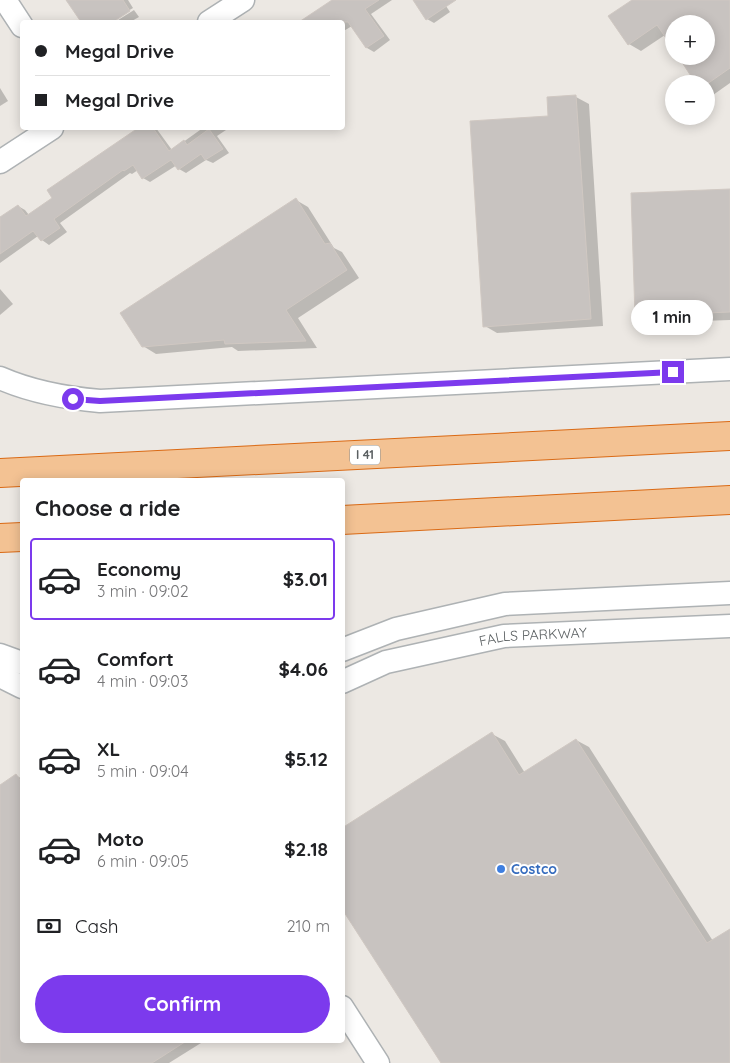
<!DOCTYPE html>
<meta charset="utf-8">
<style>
body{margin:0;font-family:Quicksand,sans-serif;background:#f2f2f2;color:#202124;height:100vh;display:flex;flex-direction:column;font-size:19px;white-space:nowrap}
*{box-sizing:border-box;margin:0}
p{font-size:16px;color:#757577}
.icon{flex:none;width:28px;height:28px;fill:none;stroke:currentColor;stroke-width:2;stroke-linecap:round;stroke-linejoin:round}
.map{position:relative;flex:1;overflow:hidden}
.panel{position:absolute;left:20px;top:478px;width:325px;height:565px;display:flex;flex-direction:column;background:#fff;border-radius:5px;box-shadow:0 2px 12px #0003}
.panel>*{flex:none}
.guide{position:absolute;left:20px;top:20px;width:325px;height:110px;border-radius:5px;box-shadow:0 2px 12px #0003;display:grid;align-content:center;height:110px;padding:0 15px;background:#fff}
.fabs{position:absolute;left:665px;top:15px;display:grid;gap:10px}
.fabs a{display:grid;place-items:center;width:50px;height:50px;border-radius:50%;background:#fff;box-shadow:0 2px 12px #0003;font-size:25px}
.end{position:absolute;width:22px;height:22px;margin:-11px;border:6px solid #7c3aed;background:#fff;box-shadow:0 0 0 2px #fff}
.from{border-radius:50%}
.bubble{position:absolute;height:35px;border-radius:18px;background:#fff;box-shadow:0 2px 12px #0003;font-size:16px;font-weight:700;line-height:35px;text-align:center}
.guide b{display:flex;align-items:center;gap:18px;height:48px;font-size:19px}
.guide b+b{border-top:1px solid #e0e0e0}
.guide i{width:12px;height:12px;background:#202124}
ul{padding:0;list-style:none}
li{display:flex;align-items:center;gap:15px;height:82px;margin:0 10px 8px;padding:0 5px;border:2px solid transparent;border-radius:5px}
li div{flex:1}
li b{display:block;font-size:19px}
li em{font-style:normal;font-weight:700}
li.active{border-color:#7c3aed}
li>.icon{width:45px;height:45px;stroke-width:1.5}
h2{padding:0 15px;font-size:22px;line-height:60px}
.pay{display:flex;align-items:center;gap:12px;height:55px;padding:0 15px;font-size:19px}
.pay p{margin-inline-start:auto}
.action{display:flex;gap:10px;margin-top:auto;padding:10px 15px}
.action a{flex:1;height:58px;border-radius:30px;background:#7c3aed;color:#fff;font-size:20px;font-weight:700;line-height:58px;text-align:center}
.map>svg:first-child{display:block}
</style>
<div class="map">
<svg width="730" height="1063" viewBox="0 0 730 1063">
<rect width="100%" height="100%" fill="#ece8e3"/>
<g fill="#0003">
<polygon points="68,0 128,0 133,8 110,22 82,22"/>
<polygon points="334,0 392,0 371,14 390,40 374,52 367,48 352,26 342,32 342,22 300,22"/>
<polygon points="415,0 442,0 450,12 434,23 427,19"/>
<polygon points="634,0 730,0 730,83 713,95 706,91 706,24 674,24 665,35 641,51 629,44"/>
<polygon points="134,10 139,17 130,22 115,22"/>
<polygon points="0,88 8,101 0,106"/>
<polygon points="576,97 589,104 603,326 497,333 485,326 549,117"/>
<polygon points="140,128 156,128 172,150 200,130 198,128 229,128 217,136 229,153 213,163 206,160 186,173 179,169 177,165 150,182 143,178 138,170 132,174 130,173 60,223 67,232 49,245 42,240 38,236 0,263 0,219 18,206 25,210 29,215 54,198 49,190"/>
<polygon points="730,190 730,320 649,323 636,316"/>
<polygon points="296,200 308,207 334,248 342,252 359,278 298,318 317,348 238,351 232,347 156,354 143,346"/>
<polygon points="0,289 13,304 0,315"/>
<polygon points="492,734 505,741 525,773 576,740 589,747 713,941 730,930 730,1063 443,1063"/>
<polygon points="16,775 22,779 22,1040 199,1040 201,1043 169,1063 0,1063 0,786"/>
</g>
<g fill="#c8c3c0" stroke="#d0c8c2">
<polygon points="66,0 123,0 130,11 113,22 81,22"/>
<polygon points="332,0 379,0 365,9 384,36 366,48 348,22 299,22"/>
<polygon points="413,0 456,0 426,20"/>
<polygon points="632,0 730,0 730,68 707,84 696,84 678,56 706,56 706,24 674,24 674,50 657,25 628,45 608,16"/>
<polygon points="576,95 591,319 483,327 470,121 548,116 547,97"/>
<polygon points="138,128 153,128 169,151 184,140 187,145 209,129 223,149 205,160 201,154 178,170 171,160 142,179 133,165 124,171 123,170 54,219 60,228 41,241 33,231 0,254 0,217 18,205 26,216 52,198 47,190"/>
<polygon points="730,189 730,312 635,316 631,193"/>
<polygon points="296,198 325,244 330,243 347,270 286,310 306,341 225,344 224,340 142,347 120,313"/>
<polygon points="492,732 519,775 576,739 707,943 730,929 730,1063 441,1063 342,909 342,828"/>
<polygon points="16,774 22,783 22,1040 188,1040 152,1063 0,1063 0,785"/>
</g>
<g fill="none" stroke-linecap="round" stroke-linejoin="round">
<g stroke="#aeb2b4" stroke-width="25">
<g id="minor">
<polyline points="5,0 22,26"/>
<polyline points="209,22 243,0"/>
<polyline points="0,162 52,128"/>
<path d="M 0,378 C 32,392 65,398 100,401 L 730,369"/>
<polyline points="342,650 396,629 505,604 730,593"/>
<polyline points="0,655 22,663"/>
<polyline points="0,676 22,687"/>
<path id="s1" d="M 342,682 L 386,662 L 504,636 L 730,626"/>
<polyline points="342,1007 378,1063"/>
</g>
</g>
<g stroke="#da6a15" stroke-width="30">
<g id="highway">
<polyline points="0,473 730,436"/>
<polyline points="342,520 730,500"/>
<polyline points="0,538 22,537"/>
</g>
</g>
<use href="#minor" stroke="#fff" stroke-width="22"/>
<use href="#highway" stroke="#f3c293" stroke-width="28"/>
</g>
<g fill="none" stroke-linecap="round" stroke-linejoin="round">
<polyline stroke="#7c3aed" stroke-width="6" points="73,399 100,401 673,372"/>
</g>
<circle fill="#3f7fe0" stroke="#fff" stroke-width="2" cx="501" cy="869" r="5"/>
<g text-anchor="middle" stroke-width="4" stroke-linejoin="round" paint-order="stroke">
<rect fill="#fff" stroke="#8c9091" stroke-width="1" x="350" y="445.5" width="30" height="19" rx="4"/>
<g font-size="12" font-weight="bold" fill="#5b6062">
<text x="365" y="459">I 41</text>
</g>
<g font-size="14" fill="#5b6062" stroke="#fff">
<text dy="5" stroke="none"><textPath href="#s1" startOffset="198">FALLS PARKWAY</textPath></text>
</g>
<g font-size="14" font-weight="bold" fill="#366cbe" stroke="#fff" text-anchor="start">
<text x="511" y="874">Costco</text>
</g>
</g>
</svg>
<div class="fabs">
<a>+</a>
<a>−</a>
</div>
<i class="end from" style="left:73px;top:399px"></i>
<i class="end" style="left:673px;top:372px"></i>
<div class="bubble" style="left:631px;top:300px;width:82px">1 min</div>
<div class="guide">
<b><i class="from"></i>Megal Drive</b>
<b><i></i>Megal Drive</b>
</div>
<section class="panel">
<h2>Choose a ride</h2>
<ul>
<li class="active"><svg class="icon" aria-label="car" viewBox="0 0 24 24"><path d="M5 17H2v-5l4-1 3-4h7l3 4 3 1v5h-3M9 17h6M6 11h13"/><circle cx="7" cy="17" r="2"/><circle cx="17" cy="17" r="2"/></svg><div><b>Economy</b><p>3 min · 09:02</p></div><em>$3.01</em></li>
<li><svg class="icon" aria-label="car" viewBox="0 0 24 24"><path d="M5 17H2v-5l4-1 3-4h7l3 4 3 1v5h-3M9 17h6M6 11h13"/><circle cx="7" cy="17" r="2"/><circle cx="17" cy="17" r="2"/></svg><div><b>Comfort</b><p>4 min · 09:03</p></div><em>$4.06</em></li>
<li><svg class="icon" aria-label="car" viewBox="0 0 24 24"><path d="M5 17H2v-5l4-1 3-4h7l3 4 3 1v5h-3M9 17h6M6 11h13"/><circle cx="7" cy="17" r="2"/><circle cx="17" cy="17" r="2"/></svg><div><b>XL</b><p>5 min · 09:04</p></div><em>$5.12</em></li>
<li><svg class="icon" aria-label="car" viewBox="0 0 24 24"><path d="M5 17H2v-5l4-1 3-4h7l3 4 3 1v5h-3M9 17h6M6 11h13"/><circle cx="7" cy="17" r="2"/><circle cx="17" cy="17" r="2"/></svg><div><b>Moto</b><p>6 min · 09:05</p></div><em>$2.18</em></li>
</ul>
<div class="pay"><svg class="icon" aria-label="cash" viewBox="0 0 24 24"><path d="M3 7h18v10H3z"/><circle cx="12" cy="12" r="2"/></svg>Cash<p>210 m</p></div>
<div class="action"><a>Confirm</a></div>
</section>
</div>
